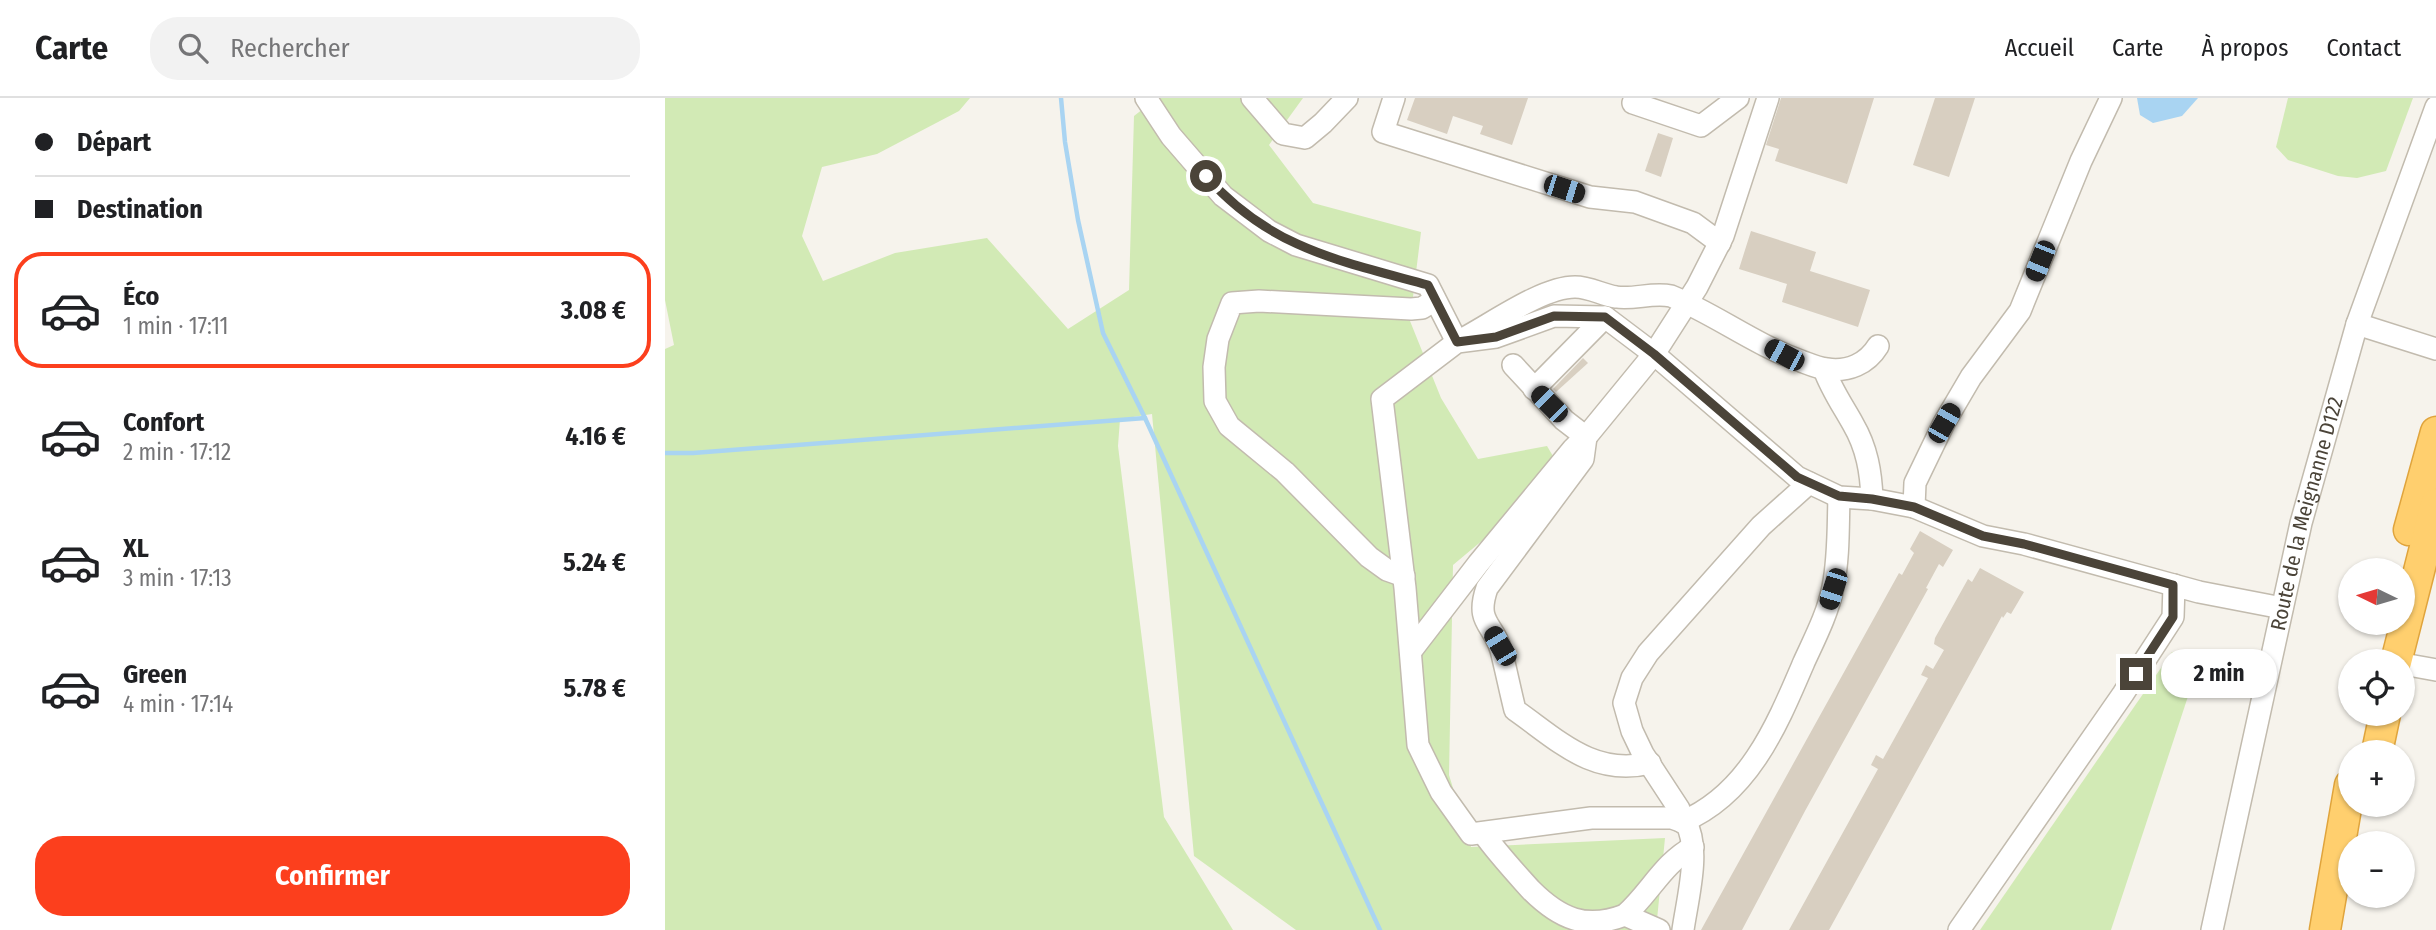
<!DOCTYPE html>
<html lang="fr">
<meta charset="utf-8">
<style>
body{margin:0;font-family:"Fira Sans Condensed",sans-serif;background:#f2f2f2;color:#202124;height:100vh;display:flex;flex-direction:column;font-size:26px;white-space:nowrap}
*{box-sizing:border-box;margin:0}
p{font-size:23px;color:#757577}
.icon{flex:none;width:38px;height:38px;fill:none;stroke:currentColor;stroke-width:2;stroke-linecap:round;stroke-linejoin:round}
.map{position:relative;flex:1;overflow:hidden}
.panel{display:flex;flex-direction:column;background:#fff;width:665px}
.panel>*{flex:none}
.guide{display:grid;align-content:center;height:154px;padding:0 35px;background:#fff}
.needle{width:46px;rotate:275deg}
.fabs{position:absolute;left:1673px;top:460px;display:grid;gap:14px}
.fabs a{display:grid;place-items:center;width:77px;height:77px;border-radius:50%;background:#fff;box-shadow:0 2px 5px #0004;font-size:35px}
.end{position:absolute;width:32px;height:32px;margin:-16px;border:9px solid #4b4439;background:#fff;box-shadow:0 0 0 4px #fff}
.from{border-radius:50%}
.bubble{position:absolute;height:49px;border-radius:24px;background:#fff;box-shadow:0 2px 5px #0004;font-size:23px;font-weight:700;line-height:49px;text-align:center}
.car{position:absolute;width:21px;height:42px;margin:-21px -10px;border-radius:9px;box-shadow:0 0 5px 2px #0007;background:linear-gradient(#222 24%,#8ab4d8 0 40%,#222 0 76%,#8ab4d8 0 86%,#222 0)}
.guide b{display:flex;align-items:center;gap:24px;height:66px;font-size:26px}
.guide b+b{border-top:2px solid #e0e0e0}
.guide i{width:18px;height:18px;background:#202124}
ul{padding:0;list-style:none}
li{display:flex;align-items:center;gap:21px;height:116px;margin:0 14px 10px;padding:0 21px;border:4px solid transparent;border-radius:28px}
li div{flex:1}
li b{display:block;font-size:26px}
li em{font-style:normal;font-weight:700}
li.selected{border-color:#fc3f1d}
li>.icon{width:63px;height:63px;stroke-width:1.5}
.primary-button{display:flex;gap:14px;margin-top:auto;padding:14px 35px}
.primary-button a{flex:1;height:80px;border-radius:28px;background:#fc3f1d;color:#fff;font-size:28px;font-weight:700;line-height:80px;text-align:center}
header{display:flex;align-items:center;gap:42px;box-sizing:border-box;height:98px;padding:0 35px;background:#fff;border-bottom:2px solid #e0e0e0}
header strong{font-size:33px}
nav{display:flex;gap:38px;margin-inline-start:auto;font-size:24px}
.search{width:490px;height:63px;background:#f2f2f2;display:flex;align-items:center;gap:18px;box-sizing:border-box;padding:0 24px;border-radius:28px;color:#757577;font-size:26px}
main{display:flex;flex:1;min-height:0}
.map>svg:first-child{display:block}
</style>
<header>
<strong>Carte</strong>
<div class="search"><svg class="icon" aria-label="search" viewBox="0 0 24 24"><circle cx="10" cy="10" r="6"/><path d="M15 15l6 6"/></svg>Rechercher</div>
<nav><a>Accueil</a><a>Carte</a><a>À propos</a><a>Contact</a></nav>
</header>
<main>
<section class="panel">
<div class="guide">
<b><i class="from"></i>Départ</b>
<b><i></i>Destination</b>
</div>
<ul>
<li class="selected"><svg class="icon" aria-label="car" viewBox="0 0 24 24"><path d="M5 17H2v-5l4-1 3-4h7l3 4 3 1v5h-3M9 17h6M6 11h13"/><circle cx="7" cy="17" r="2"/><circle cx="17" cy="17" r="2"/></svg><div><b>Éco</b><p>1 min · 17:11</p></div><em>3.08 €</em></li>
<li><svg class="icon" aria-label="car" viewBox="0 0 24 24"><path d="M5 17H2v-5l4-1 3-4h7l3 4 3 1v5h-3M9 17h6M6 11h13"/><circle cx="7" cy="17" r="2"/><circle cx="17" cy="17" r="2"/></svg><div><b>Confort</b><p>2 min · 17:12</p></div><em>4.16 €</em></li>
<li><svg class="icon" aria-label="car" viewBox="0 0 24 24"><path d="M5 17H2v-5l4-1 3-4h7l3 4 3 1v5h-3M9 17h6M6 11h13"/><circle cx="7" cy="17" r="2"/><circle cx="17" cy="17" r="2"/></svg><div><b>XL</b><p>3 min · 17:13</p></div><em>5.24 €</em></li>
<li><svg class="icon" aria-label="car" viewBox="0 0 24 24"><path d="M5 17H2v-5l4-1 3-4h7l3 4 3 1v5h-3M9 17h6M6 11h13"/><circle cx="7" cy="17" r="2"/><circle cx="17" cy="17" r="2"/></svg><div><b>Green</b><p>4 min · 17:14</p></div><em>5.78 €</em></li>
</ul>
<div class="primary-button"><a>Confirmer</a></div>
</section>
<div class="map">
<svg width="1771" height="832" viewBox="0 0 1771 832">
<rect width="100%" height="100%" fill="#f6f3ec"/>
<g fill="#d2eab5">
<polygon points="0,0 305,0 294,13 212,56 157,69 137,138 158,183 230,155 322,140 403,231 464,192 469,18 492,0 638,0 604,47 648,105 756,134 745,223 776,300 813,361 882,348 898,375 788,467 784,677 806,749 1000,740 991,832 631,832 529,758 487,316 455,321 453,348 499,719 568,832 0,832 0,251 9,247 0,202"/>
<polygon points="1623,0 1748,0 1721,73 1692,80 1673,78 1623,62 1611,49"/>
<polygon points="1507,554 1533,568 1446,832 1315,832"/>
</g>
<polygon fill="#a9d4f2" points="1472,0 1533,0 1517,18 1488,25 1475,17"/>
<g fill="none" stroke-linecap="round" stroke-linejoin="round">
<g stroke="#a9d4f2" stroke-width="4.5">
<polyline points="396,0 400,44 413,122 438,235 480,320"/>
<polyline points="0,355 28,355 480,320 715,832"/>
</g>
</g>
<g fill="#d8cfc1">
<polygon points="750,0 863,0 847,47 815,36 818,28 788,18 782,36 742,22"/>
<polygon points="1116,0 1209,0 1182,86 1110,63 1114,51 1101,47"/>
<polygon points="1270,0 1310,0 1284,79 1248,67"/>
<polygon points="993,35 1008,40 996,79 980,73"/>
<polygon points="1086,133 1151,154 1145,173 1205,192 1193,229 1117,204 1122,186 1074,171"/>
<polygon points="918,260 923,265 891,294 888,291"/>
<polygon points="1255,433 1288,452 1278,469 1274,466 1261,490 1263,491 1140,713 1077,832 1036,832 1234,475 1237,477 1249,455 1245,451"/>
<polygon points="1315,470 1359,494 1346,516 1342,514 1338,520 1337,518 1164,832 1124,832 1213,671 1206,667 1211,657 1218,661 1263,580 1256,577 1261,567 1268,571 1279,552 1269,546 1270,540 1303,481 1307,484"/>
</g>
<g fill="none" stroke-linecap="round" stroke-linejoin="round">
<g stroke="#c2bbae" stroke-width="24">
<g id="minor">
<path d="M 481,0 L 506,38 L 558,98 L 604,133 L 631,147 L 763,187 L 792,244 C 824,228 876,189 910,189 C 925,189 937,197 951,199 C 969,202 987,194 1006,198 C 1050,216 1090,247 1136,263 C 1144,266 1153,270 1162,271 C 1183,274 1202,266 1213,248"/>
<polyline points="587,0 618,36 640,40 658,25 682,0"/>
<polyline points="729,0 718,34 925,99 970,104 1028,125 1055,145"/>
<polyline points="970,0 968,5 1036,28 1073,0"/>
<polyline points="1103,0 1058,138 1032,189 989,256 1132,379 1174,399 1207,401 1249,409"/>
<polyline points="1446,0 1416,63 1355,213 1306,279 1279,325 1250,385 1249,409 1318,438 1359,446 1534,494 1617,510"/>
<polyline points="1692,226 1771,251"/>
<path d="M 848,267 L 899,322 L 921,339 L 989,256 L 940,219 L 889,218 L 831,239 L 792,244 L 717,301 L 740,490 L 753,647 L 776,694 L 806,736 L 926,720 L 1007,720 L 1021,725 C 1036,751 1022,803 1018,832"/>
<path d="M 1159,271 C 1166,291 1178,308 1188,326 C 1202,350 1206,374 1207,401"/>
<polyline points="869,291 940,219"/>
<path d="M 921,339 L 918,361 L 822,490 C 810,525 828,525 836,552 C 841,572 845,592 850,612 C 893,642 928,679 985,665"/>
<path d="M 1144,385 L 1096,428 L 983,555 L 967,580 L 959,605 L 967,633 L 978,656 L 1014,711 L 1017,724 C 1084,696 1112,627 1139,564 C 1150,540 1163,515 1168,489 C 1174,459 1173,429 1174,399"/>
<polyline points="739,478 722,472 704,459 620,374 564,328 550,303 549,269 553,241 567,205 594,203 746,211 757,210 770,202"/>
<polyline points="746,553 813,466 908,351 919,340"/>
<polyline points="1738,566 1771,572"/>
<path d="M 818,735 C 833,756 849,773 866,792 C 895,821 921,832 960,817 C 985,795 998,765 1028,749"/>
<polyline points="960,817 994,832"/>
<polyline points="1294,832 1458,596 1508,519 1509,487"/>
<path id="s1" d="M 1547,832 L 1636,425 L 1692,226 L 1771,9"/>
</g>
</g>
<g stroke="#e0a43c" stroke-width="33">
<g id="highway">
<polyline points="1744,432 1771,334"/>
<polyline points="1731,564 1771,406"/>
<polyline points="1712,654 1720,616"/>
<polyline points="1660,832 1685,687"/>
</g>
</g>
<use href="#minor" stroke="#fff" stroke-width="21"/>
<use href="#highway" stroke="#ffcf6e" stroke-width="30"/>
</g>
<g fill="none" stroke-linecap="round" stroke-linejoin="round">
<path stroke="#4b4439" stroke-width="9" d="M 541,78 C 604,150 675,163 763,187 L 792,244 L 831,239 L 889,218 L 940,219 L 989,256 L 1132,379 L 1174,398 L 1207,401 L 1249,409 L 1318,438 L 1359,446 L 1508,487 L 1508,519 L 1471,576"/>
</g>
<g text-anchor="middle" stroke-width="5" stroke-linejoin="round" paint-order="stroke">
<g font-size="21" fill="#4b4439" stroke="#fff">
<text dy="7" stroke="none"><textPath href="#s1" startOffset="427">Route de la Meignanne D122</textPath></text>
</g>
</g>
</svg>
<div class="fabs">
<a><svg class="needle" viewBox="-14 -14 28 28"><path d="M0-13l5 13h-10z" fill="#e53935"/><path d="M0 13l5-13h-10z" fill="#757577"/></svg></a>
<a><svg class="icon" aria-label="locate" viewBox="0 0 24 24"><circle cx="12" cy="12" r="6"/><path d="M12 2v4M12 18v4M2 12h4M18 12h4"/></svg></a>
<a>+</a>
<a>−</a>
</div>
<i class="end from" style="left:541px;top:78px"></i>
<i class="end" style="left:1471px;top:576px"></i>
<div class="bubble" style="left:1496px;top:551px;width:116px">2 min</div>
<i class="car" style="left:899px;top:91px;rotate:108deg"></i>
<i class="car" style="left:1375px;top:163px;rotate:202deg"></i>
<i class="car" style="left:1119px;top:257px;rotate:298deg"></i>
<i class="car" style="left:884px;top:306px;rotate:315deg"></i>
<i class="car" style="left:1279px;top:325px;rotate:30deg"></i>
<i class="car" style="left:1168px;top:491px;rotate:198deg"></i>
<i class="car" style="left:835px;top:548px;rotate:329deg"></i>
</div>
</main>
